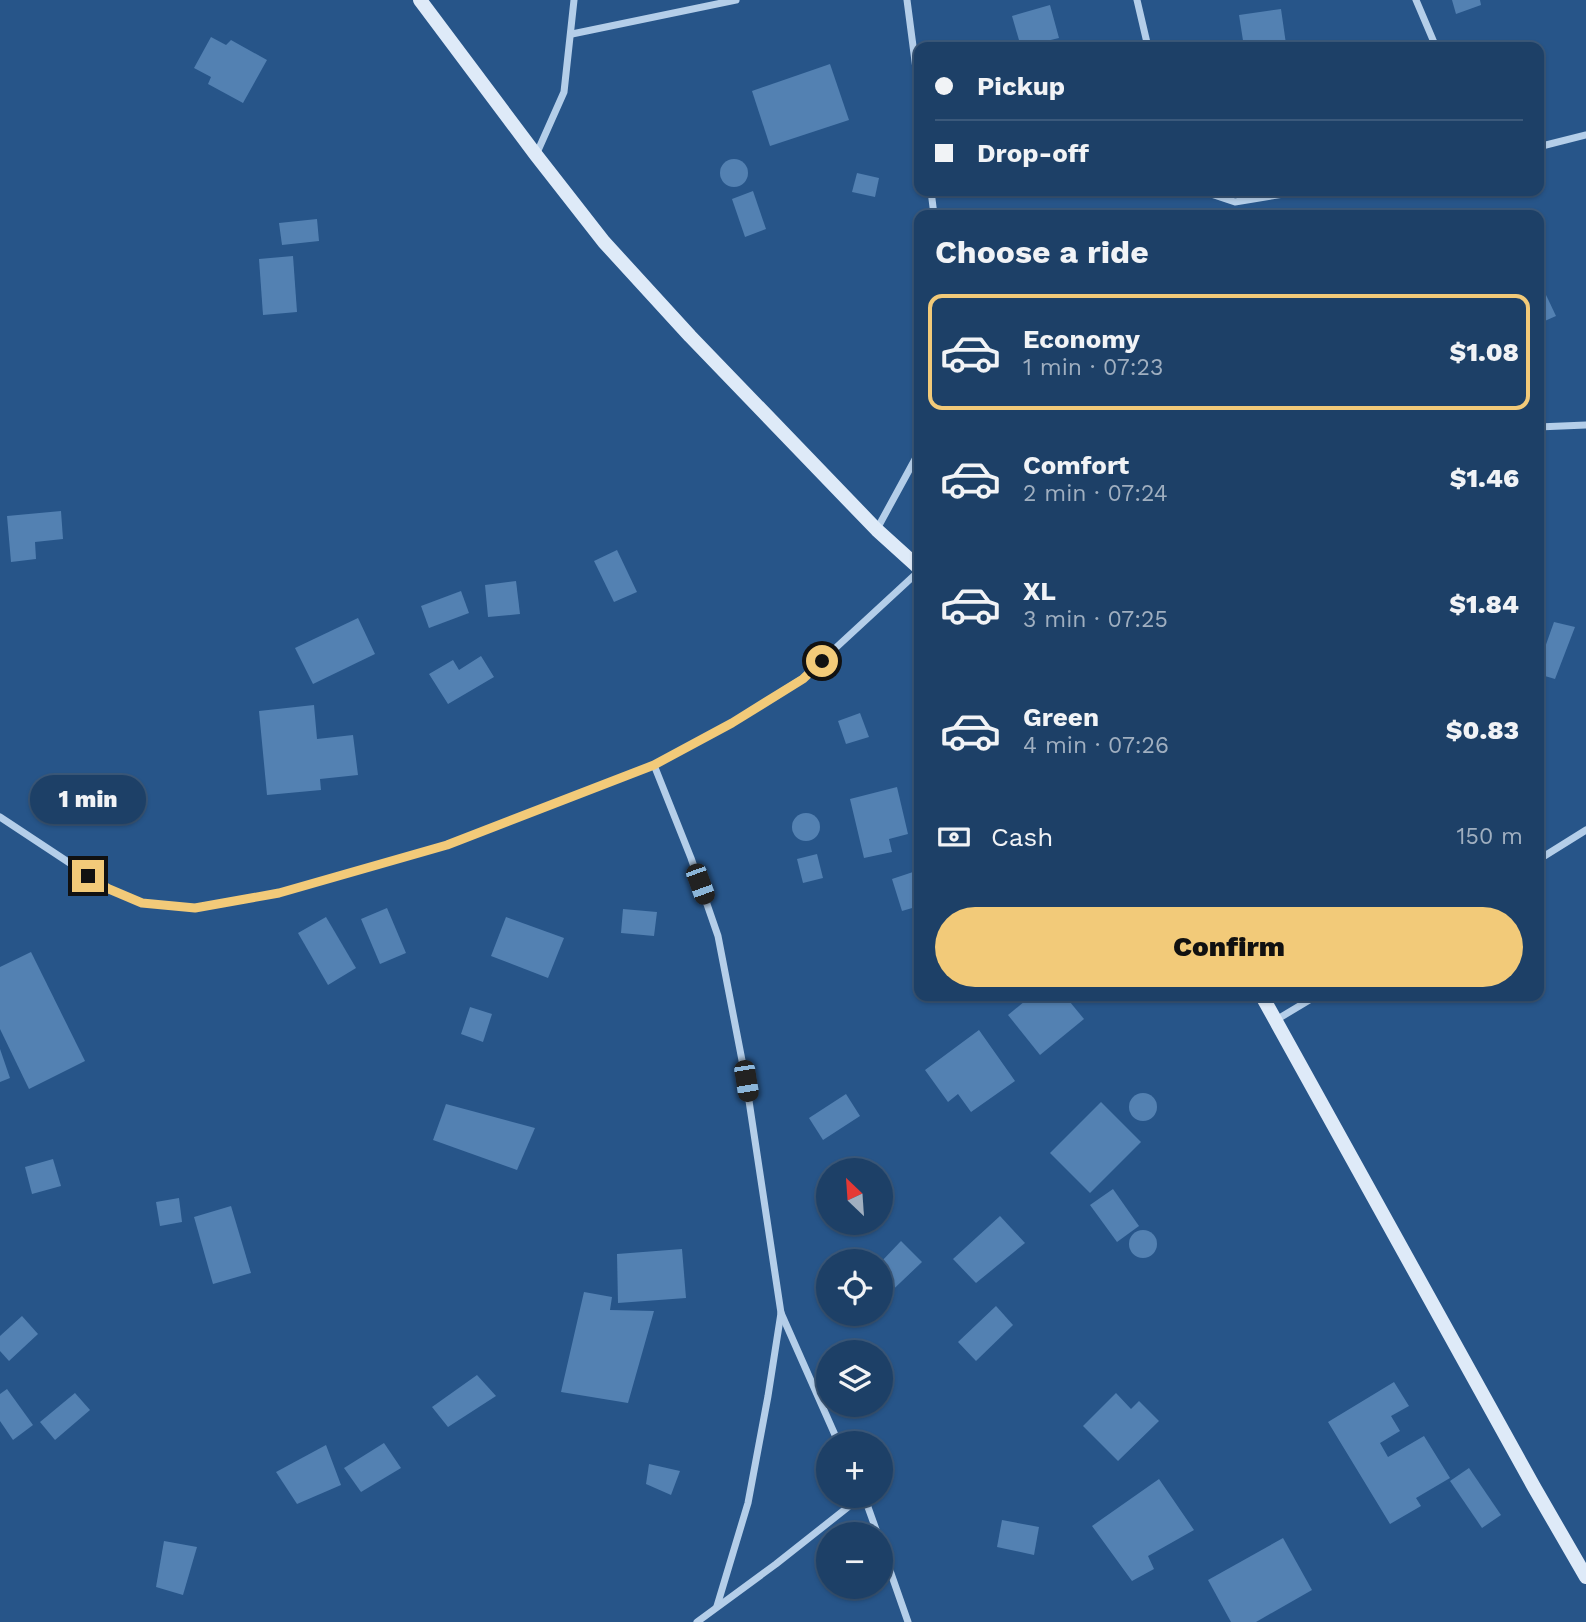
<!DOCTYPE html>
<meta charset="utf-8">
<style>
body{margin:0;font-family:"Work Sans",sans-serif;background:#2a4b70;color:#f1f3f6;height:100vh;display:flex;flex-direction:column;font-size:26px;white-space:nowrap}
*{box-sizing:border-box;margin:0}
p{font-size:23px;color:#a0afc0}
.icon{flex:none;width:38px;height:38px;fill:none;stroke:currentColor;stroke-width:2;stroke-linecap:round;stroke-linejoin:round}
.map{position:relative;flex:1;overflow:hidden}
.drawer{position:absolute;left:914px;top:210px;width:630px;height:791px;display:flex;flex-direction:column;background:#1d4067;border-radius:14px;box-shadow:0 2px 5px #0004,0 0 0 2px #3b597b}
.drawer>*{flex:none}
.guide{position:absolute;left:914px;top:42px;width:630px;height:154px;border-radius:14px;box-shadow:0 2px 5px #0004,0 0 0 2px #3b597b;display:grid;align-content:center;height:154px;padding:0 21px;background:#1d4067}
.needle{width:46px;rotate:335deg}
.fabs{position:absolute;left:816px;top:1158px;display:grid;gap:14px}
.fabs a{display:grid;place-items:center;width:77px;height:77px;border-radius:50%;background:#1d4067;box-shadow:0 2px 5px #0004,0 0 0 2px #3b597b;font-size:35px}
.end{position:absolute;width:32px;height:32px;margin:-16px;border:9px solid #f2ca79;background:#111;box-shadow:0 0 0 4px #111}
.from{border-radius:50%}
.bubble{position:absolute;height:49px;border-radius:24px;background:#1d4067;box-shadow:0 2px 5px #0004,0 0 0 2px #3b597b;font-size:23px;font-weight:800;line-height:49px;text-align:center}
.car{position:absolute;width:21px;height:42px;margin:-21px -10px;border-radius:9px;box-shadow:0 0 5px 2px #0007;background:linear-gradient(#222 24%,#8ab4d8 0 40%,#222 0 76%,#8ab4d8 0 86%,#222 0)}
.guide b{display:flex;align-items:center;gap:24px;height:66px;font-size:26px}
.guide b+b{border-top:2px solid #3b597b}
.guide i{width:18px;height:18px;background:#f1f3f6}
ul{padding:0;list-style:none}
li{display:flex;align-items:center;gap:21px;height:116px;margin:0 14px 10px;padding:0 7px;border:4px solid transparent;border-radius:14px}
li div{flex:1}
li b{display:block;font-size:26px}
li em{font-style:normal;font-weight:800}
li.on{border-color:#f2ca79}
li>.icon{width:63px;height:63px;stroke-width:1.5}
h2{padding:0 21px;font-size:32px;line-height:84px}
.pay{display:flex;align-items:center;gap:18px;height:77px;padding:0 21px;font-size:26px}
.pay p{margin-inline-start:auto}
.button{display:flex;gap:14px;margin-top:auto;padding:14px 21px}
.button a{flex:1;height:80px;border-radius:42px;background:#f2ca79;color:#111;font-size:28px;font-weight:800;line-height:80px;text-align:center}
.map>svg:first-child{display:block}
</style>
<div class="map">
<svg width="1586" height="1622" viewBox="0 0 1586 1622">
<rect width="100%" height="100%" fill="#275589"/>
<g fill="#5381b2">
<polygon points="1452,0 1480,0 1481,5 1456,14"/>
<polygon points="1050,5 1059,38 1021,47 1012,16"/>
<polygon points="1281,9 1286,44 1244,47 1239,15"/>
<polygon points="211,37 226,45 231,40 267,60 243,103 208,84 211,77 194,68"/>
<polygon points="830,64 849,120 770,146 752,91"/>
<circle cx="734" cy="173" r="14"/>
<polygon points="857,173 879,178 875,197 852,192"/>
<polygon points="753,191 766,229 745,237 732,199"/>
<polygon points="317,219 319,241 282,245 279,223"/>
<polygon points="293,256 297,312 263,315 259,259"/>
<polygon points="1538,278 1556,316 1538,324"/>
<polygon points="61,511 63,539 35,542 36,559 11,562 7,516"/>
<polygon points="617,550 637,592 614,602 594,561"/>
<polygon points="516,581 520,614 488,617 485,585"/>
<polygon points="461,591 469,613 429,628 421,606"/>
<polygon points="358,618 375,654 313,684 295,648"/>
<polygon points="1554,622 1575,627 1555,679 1538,674 1538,667"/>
<polygon points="481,656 494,677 448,704 429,674 453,660 459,670"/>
<polygon points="314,705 317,739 353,735 358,775 320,779 321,790 267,795 259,711"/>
<polygon points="860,713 869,737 846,744 838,721"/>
<polygon points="897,787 908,834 889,839 892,852 864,858 850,799"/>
<circle cx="806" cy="827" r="14"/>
<polygon points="817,854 823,878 803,883 797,859"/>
<polygon points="919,870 919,906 902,911 892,879"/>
<polygon points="387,908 406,953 380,964 361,919"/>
<polygon points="623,909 657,912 654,936 621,933"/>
<polygon points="326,917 356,968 328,985 298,933"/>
<polygon points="506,917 564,938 548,978 491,956"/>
<polygon points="31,952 85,1061 29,1089 0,1029 0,967"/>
<polygon points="1031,996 1065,996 1084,1019 1040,1055 1008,1015"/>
<polygon points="470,1007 492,1014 483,1042 461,1034"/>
<polygon points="979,1030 1015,1081 971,1112 958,1094 948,1102 925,1070"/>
<polygon points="0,1049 10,1078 0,1082"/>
<circle cx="1143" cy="1107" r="14"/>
<polygon points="846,1094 860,1116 823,1140 809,1118"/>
<polygon points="1101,1102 1141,1142 1090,1193 1050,1153"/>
<polygon points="446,1104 535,1128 517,1170 433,1140"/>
<polygon points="53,1159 61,1186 32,1194 25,1167"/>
<polygon points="1113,1189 1139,1226 1117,1242 1090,1205"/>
<polygon points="179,1198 182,1222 160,1226 156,1202"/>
<polygon points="231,1206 251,1273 213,1284 194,1217"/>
<polygon points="1000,1216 1025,1243 976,1283 953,1259"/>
<circle cx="1143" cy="1244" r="14"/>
<polygon points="901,1241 922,1262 880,1302 880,1263"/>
<polygon points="682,1249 686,1298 618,1303 617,1254"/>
<polygon points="584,1292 612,1297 610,1310 654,1311 628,1403 561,1392"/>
<polygon points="996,1306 1013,1325 976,1361 958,1342"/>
<polygon points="22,1316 38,1334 9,1361 0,1351 0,1336"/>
<polygon points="477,1375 496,1396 448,1427 432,1407"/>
<polygon points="1394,1382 1409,1406 1391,1416 1400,1431 1380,1443 1388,1457 1424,1436 1450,1478 1416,1498 1421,1506 1390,1524 1328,1422"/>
<polygon points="7,1389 33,1425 13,1440 0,1421 0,1394"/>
<polygon points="75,1393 90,1410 55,1440 40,1422"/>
<polygon points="1116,1393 1131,1409 1139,1401 1159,1421 1118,1461 1083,1426"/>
<polygon points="384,1443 401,1468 361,1492 344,1468"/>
<polygon points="326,1445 341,1485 297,1504 276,1472"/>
<polygon points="649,1464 680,1471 671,1495 646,1484"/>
<polygon points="1469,1468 1501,1515 1482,1528 1450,1481"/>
<polygon points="1159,1479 1194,1530 1148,1556 1154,1569 1132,1581 1092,1526"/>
<polygon points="1002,1520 1039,1527 1034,1555 997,1547"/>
<polygon points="1283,1538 1312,1590 1256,1622 1231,1622 1208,1580"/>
<polygon points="164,1541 197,1547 183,1595 156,1587"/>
</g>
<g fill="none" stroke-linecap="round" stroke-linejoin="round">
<g stroke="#b4cee9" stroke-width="7">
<polyline points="907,0 919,92"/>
<polyline points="1137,0 1148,47"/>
<polyline points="1416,0 1436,47"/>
<polyline points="572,34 736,0"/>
<polyline points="1538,147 1586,135"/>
<polyline points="536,155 564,92 574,0"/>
<polyline points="931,191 934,215"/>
<polyline points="1202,191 1235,202 1302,191"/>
<polyline points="1538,427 1586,425"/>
<polyline points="877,529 919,452"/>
<polyline points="654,765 691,858 718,936 746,1081 781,1313 839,1444"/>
<polyline points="0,817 109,889 142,903 195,908 279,893 447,845 654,765 732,723 802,679 919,571"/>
<polyline points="1538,860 1586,830"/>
<polyline points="1276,1020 1316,996"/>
<polyline points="864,1496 878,1535"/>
<polyline points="880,1542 908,1622"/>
<polyline points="717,1606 748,1503 768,1396 781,1313"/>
<polyline points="697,1622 776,1564 862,1496"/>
</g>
<g stroke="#deeaf8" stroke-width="14">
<polyline points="420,0 536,155 604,242 690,336 877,530 919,568"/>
<polyline points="1262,996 1534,1487 1586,1577"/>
</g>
</g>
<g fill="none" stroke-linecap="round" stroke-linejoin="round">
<polyline stroke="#f2ca79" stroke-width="9" points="88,876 109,889 142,903 195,908 279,893 447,845 654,765 732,723 803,679 822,661"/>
</g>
</svg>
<div class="fabs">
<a><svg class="needle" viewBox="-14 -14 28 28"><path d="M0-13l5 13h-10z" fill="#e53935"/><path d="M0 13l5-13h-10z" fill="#a0afc0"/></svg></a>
<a><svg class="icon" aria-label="locate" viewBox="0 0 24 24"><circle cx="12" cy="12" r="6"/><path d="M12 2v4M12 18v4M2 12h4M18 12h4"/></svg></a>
<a><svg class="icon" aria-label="layers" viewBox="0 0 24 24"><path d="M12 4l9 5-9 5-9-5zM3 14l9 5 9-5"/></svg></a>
<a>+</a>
<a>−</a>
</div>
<i class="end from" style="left:822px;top:661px"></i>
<i class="end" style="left:88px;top:876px"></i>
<div class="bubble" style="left:30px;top:775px;width:116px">1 min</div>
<i class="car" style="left:700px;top:884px;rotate:160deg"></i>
<i class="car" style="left:746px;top:1081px;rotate:171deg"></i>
<div class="guide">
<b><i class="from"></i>Pickup</b>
<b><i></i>Drop-off</b>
</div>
<section class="drawer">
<h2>Choose a ride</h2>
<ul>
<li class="on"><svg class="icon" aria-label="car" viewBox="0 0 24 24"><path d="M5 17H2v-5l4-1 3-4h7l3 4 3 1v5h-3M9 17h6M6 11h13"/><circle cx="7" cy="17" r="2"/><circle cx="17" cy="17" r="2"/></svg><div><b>Economy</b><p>1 min · 07:23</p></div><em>$1.08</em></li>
<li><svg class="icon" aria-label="car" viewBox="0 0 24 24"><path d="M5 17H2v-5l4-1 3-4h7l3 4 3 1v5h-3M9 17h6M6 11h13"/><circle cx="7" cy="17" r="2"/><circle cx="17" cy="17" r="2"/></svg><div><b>Comfort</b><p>2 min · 07:24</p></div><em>$1.46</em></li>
<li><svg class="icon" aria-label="car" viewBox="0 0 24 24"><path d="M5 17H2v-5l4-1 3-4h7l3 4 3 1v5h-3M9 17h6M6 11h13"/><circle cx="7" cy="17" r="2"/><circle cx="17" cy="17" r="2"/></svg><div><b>XL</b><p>3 min · 07:25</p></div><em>$1.84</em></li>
<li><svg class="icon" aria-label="car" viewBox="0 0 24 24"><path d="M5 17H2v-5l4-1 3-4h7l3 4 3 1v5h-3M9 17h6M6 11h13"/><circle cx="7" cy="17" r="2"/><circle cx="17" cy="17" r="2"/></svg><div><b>Green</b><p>4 min · 07:26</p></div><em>$0.83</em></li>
</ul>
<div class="pay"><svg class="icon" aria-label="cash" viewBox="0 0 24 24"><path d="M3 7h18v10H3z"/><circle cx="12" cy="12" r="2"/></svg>Cash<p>150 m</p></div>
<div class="button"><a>Confirm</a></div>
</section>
</div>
